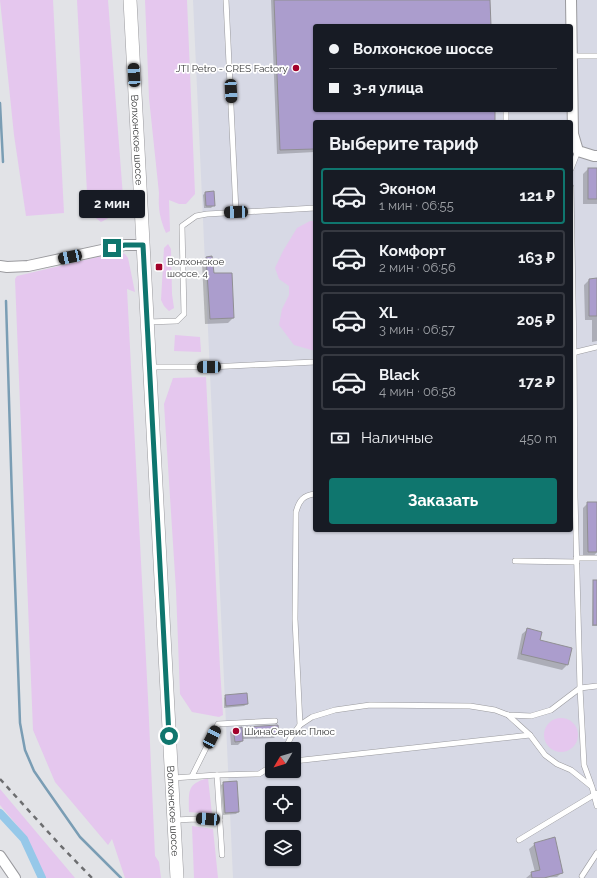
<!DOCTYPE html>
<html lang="ru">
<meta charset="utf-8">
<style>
body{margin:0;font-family:Raleway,sans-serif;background:#20242c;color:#f1f3f6;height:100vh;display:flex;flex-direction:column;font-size:15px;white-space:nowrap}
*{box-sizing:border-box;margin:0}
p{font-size:13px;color:#9ea1a6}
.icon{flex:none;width:22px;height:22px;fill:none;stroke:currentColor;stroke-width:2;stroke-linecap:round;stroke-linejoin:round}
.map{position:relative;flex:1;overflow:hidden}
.drawer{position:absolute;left:313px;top:120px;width:260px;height:412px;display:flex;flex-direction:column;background:#171b24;border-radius:4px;box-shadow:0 1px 3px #0004}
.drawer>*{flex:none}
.hud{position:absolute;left:313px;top:24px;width:260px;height:88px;border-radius:4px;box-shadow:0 1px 3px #0004;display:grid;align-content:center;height:88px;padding:0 16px;background:#171b24}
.needle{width:26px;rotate:232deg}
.buttons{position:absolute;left:265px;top:742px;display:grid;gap:8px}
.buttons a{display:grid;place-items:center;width:36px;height:36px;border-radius:4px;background:#171b24;box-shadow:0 1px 3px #0004;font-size:20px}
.end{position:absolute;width:18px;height:18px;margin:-9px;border:5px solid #0f766e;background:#fff;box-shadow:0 0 0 2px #fff}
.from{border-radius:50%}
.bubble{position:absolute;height:28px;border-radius:4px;background:#171b24;box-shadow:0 1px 3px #0004;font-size:13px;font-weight:700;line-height:28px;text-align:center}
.car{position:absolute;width:12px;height:24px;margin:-12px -6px;border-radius:5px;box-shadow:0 0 3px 1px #0007;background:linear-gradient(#222 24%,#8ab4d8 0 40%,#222 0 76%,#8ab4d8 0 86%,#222 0)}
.hud b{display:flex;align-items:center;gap:14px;height:38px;font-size:15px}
.hud b+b{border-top:1px solid #363941}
.hud i{width:10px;height:10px;background:#f1f3f6}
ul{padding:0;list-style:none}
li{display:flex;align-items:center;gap:12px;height:56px;margin:0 8px 6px;padding:0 8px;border:2px solid #363941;border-radius:4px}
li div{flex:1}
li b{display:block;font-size:15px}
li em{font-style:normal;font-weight:700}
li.active{border-color:#0f766e}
li>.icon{width:36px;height:36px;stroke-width:1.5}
h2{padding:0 16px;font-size:18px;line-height:48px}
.pay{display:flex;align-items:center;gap:10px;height:44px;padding:0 16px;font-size:15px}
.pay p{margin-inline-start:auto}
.button{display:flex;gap:8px;margin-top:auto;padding:8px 16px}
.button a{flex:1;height:46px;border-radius:4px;background:#0f766e;color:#fff;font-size:16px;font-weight:700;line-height:46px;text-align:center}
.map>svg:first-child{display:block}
</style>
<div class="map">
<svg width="597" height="878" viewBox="0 0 597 878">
<rect width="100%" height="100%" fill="#e2e3e7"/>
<path fill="#d7d9e5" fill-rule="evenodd" d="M 193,0 L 597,0 L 597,878 L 233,878 ZM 315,26 L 571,26 L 571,110 L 315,110 ZM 315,122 L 571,122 L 571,530 L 315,530 ZM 272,749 L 294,749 L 294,771 L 272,771 ZM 272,793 L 294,793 L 294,815 L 272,815 ZM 272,837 L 294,837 L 294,859 L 272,859 Z"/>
<g fill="#e5c7ee">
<polygon points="0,0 53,0 64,213 26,216 14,135"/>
<polygon points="77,0 108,0 124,210 101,222 88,212"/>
<path d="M 145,0 L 187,0 L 195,194 L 186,204 L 179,204 L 169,200 L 170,231 L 166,233 C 160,219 158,209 159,193 L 149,98 Z"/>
<polygon points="310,221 315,221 315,351 294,345 279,325 282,309 289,295 289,286 279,279 275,268 283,251 297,228"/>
<polygon points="168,244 171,249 172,294 174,308 169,311 164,306 161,300 164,248"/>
<polygon points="119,252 125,254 128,258 135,292 127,289 148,698 155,856 159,862 161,878 125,878 112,839 108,845 55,782 33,730 15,279 17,276"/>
<polygon points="175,335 200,337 201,352 174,351"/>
<polygon points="206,377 220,668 223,715 219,717 192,712 180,694 176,590 164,404 173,378"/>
<circle cx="561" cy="735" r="17"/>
<path d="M 208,778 L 212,814 L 189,812 C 189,792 186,784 208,778 Z"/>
<polygon points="0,789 75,878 46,878 26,836 0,805"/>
<polygon points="192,826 213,829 218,878 194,878"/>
</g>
<g fill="#0003">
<polygon points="271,0 489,0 490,26 315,26 315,110 494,110 494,122 315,122 315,152 277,154"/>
<polygon points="588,169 597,169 597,204 583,204 583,174"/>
<polygon points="205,193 214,205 211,208 204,208 203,195"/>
<polygon points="207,258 233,318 228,323 205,324 202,263"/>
<polygon points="597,279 597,341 592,342 592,320 585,320 584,285 589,280"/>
<polygon points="588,503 597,503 597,552 593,557 583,557 583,508"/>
<polygon points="503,530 548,530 503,532"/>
<polygon points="594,581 597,581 597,626 592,626 593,582"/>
<polygon points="528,629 539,641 567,665 562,670 517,659 522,634"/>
<polygon points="246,694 247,704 244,706 224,708 224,698 226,696"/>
<polygon points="245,728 278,734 274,738 242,739 242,741 238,745 231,745 230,732 234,729 241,732"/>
<polygon points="224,783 238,812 236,814 223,815 221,785"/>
<polygon points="535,844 562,872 557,877 526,878 532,873 535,872 529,849"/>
</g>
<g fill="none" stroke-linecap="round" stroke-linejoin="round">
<g stroke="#7a9db4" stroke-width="2.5">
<polyline points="0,103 3,162"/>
<polyline points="6,301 12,499 20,723 25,750 34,771 45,787 80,837 121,878"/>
</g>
<polyline stroke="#96c8e9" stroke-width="8" points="0,813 24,839 42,878"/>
</g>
<g fill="#ab9dcd" stroke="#908f93">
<polygon points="274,0 490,0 491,26 315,26 315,110 495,110 495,122 315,122 315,149 280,150"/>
<rect x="588" y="168" width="9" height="31"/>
<polygon points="214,191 215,206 206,206 205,192"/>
<polygon points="212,256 214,273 232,273 234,318 210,319 206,257"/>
<polygon points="597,278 597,316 589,316 589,279"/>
<polygon points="587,502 597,502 597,552 588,552"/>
<rect x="593" y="580" width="4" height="45"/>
<polygon points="527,628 542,632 540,640 572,648 568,665 521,654"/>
<polygon points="247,693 248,704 226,706 225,695"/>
<polygon points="278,725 279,734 245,736 245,727"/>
<polygon points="242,727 243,741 235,742 233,728"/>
<polygon points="237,781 239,812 225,813 223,782"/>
<polygon points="555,837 563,873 544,878 532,878 531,872 540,870 534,843"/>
</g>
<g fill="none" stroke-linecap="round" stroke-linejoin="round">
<g stroke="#9a9a9e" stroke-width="6">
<g id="lane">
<polyline points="226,0 236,212"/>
<polyline points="572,56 597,56"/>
<polyline points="506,110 506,122"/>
<polyline points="571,169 578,151"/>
<polyline points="571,187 574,353 575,497 580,688 584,765 592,787 597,806"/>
<polyline points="148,322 177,321 184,314 182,226 196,216 207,214 315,208"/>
<polyline points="572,353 597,347"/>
<polyline points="151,367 209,367 315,362"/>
<polyline points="576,558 597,558"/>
<polyline points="515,561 577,562"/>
<polyline points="508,715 530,735 545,755 557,764 571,770 591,786"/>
<path d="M 300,725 L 295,619 L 296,512 C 299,501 303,495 315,494"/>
<polyline points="285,749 291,737 300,725 312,717 335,710 370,705 470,706 495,710 508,715 531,716 551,710 580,688 597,686"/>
<polyline points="294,761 530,735"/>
<polyline points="217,775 222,855"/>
<polyline points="192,776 218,724 275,721"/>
<polyline points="173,778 217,775 259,774 272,766"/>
<polyline points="175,820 197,819 220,820"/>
<polyline points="519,840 597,793"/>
<polyline points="582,876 597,853"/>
</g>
</g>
<g stroke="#9a9a9e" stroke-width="12">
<g id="street">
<polyline points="571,0 573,134 578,151 594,156 597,156"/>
<polyline points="0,266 7,267 28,266 125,245 143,245"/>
<polyline points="0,856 15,878"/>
</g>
</g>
<g stroke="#9a9a9e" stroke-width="14">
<g id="secondary">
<path id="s1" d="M 130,0 L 177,878"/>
</g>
</g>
<use href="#lane" stroke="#fff" stroke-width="5"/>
<use href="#street" stroke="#fff" stroke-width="10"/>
<use href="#secondary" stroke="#fff" stroke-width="13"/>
<polyline stroke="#6d6e70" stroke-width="2.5" stroke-dasharray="5 5" stroke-linecap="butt" points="0,779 60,845 92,878"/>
</g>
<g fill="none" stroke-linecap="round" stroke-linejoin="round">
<polyline stroke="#0f766e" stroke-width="5" points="112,248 125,245 143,245 169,736"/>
</g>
<g fill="#a2022b" stroke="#fff" stroke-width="1.5">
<circle cx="296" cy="68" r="4"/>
<rect x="155" y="263" width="8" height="8" rx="2"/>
<circle cx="236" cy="731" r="4"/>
</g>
<g text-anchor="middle" stroke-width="3.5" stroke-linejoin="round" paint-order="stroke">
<g font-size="10" fill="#373839" stroke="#fff" text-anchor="start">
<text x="288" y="72" text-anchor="end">JTI Petro - CRES Factory</text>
<text x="167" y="265">Волхонское<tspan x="167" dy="12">шоссе, 4</tspan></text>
<text x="244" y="735">ШинаСервис Плюс</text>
</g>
<g font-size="10" fill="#373839" stroke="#fff">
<text dy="4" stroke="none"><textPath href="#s1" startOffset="140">Волхонское шоссе</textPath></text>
<text dy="4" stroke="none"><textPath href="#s1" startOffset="812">Волхонское шоссе</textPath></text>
</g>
</g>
</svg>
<div class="buttons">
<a><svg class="needle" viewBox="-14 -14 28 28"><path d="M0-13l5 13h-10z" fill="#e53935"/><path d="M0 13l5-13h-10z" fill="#9ea1a6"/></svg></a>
<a><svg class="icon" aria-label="locate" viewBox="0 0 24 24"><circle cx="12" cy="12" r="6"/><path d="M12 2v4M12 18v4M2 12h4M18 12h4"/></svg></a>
<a><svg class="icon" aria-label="layers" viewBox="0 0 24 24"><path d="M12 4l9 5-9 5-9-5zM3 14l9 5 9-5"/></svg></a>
</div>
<i class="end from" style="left:169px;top:736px"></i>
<i class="end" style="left:112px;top:248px"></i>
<div class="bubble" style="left:79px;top:190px;width:66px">2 мин</div>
<i class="car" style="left:134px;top:75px;rotate:357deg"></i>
<i class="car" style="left:231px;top:91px;rotate:177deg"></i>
<i class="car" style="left:236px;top:212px;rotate:268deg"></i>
<i class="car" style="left:70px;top:257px;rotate:258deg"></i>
<i class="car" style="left:209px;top:367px;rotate:269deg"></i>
<i class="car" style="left:212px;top:737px;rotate:27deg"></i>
<i class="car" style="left:208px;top:819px;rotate:274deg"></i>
<div class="hud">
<b><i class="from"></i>Волхонское шоссе</b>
<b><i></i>3-я улица</b>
</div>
<section class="drawer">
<h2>Выберите тариф</h2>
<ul>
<li class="active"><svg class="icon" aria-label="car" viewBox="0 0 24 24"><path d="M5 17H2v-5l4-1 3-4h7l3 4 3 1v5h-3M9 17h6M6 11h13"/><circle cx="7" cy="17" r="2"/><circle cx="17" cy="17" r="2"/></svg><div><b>Эконом</b><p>1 мин · 06:55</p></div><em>121 ₽</em></li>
<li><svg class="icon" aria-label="car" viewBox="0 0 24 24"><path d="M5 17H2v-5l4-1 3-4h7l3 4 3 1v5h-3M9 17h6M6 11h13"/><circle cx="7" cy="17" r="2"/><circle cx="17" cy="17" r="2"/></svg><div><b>Комфорт</b><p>2 мин · 06:56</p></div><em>163 ₽</em></li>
<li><svg class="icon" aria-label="car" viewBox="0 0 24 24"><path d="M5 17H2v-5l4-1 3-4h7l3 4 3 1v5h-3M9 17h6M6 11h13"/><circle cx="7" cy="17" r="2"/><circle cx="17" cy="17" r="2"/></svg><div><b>XL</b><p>3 мин · 06:57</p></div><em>205 ₽</em></li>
<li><svg class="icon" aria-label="car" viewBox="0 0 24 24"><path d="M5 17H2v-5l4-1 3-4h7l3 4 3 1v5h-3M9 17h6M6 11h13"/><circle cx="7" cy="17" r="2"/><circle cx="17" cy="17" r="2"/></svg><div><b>Black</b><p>4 мин · 06:58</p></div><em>172 ₽</em></li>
</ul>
<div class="pay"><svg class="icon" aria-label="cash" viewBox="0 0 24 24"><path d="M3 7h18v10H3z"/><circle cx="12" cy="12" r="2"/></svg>Наличные<p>450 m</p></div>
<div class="button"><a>Заказать</a></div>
</section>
</div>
